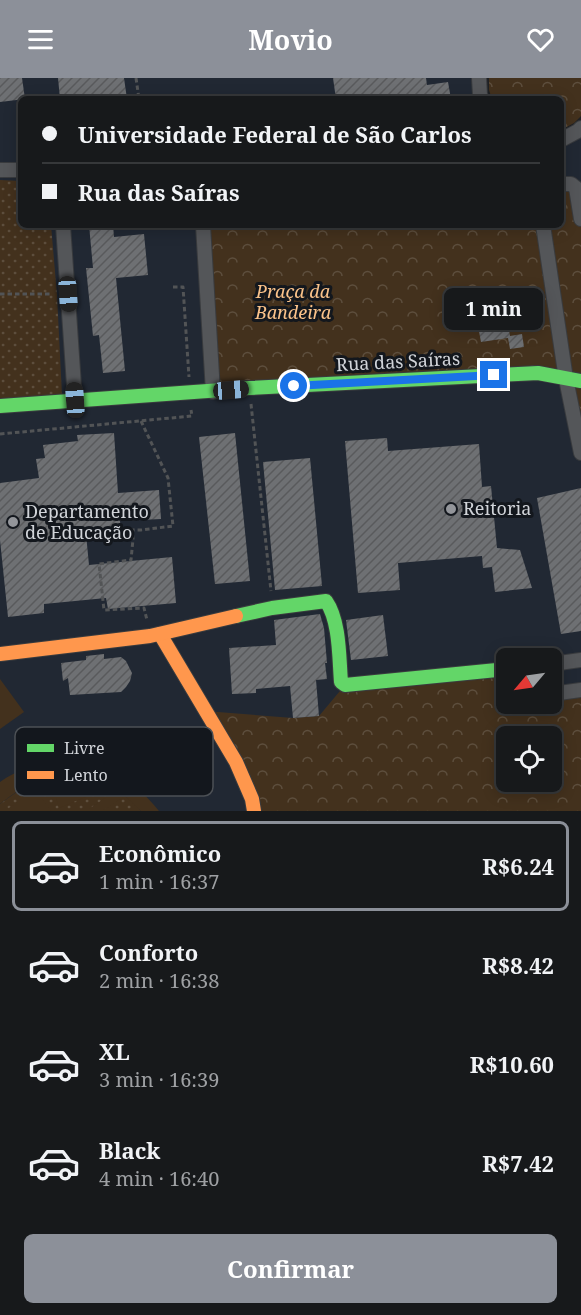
<!DOCTYPE html>
<html lang="pt">
<meta charset="utf-8">
<style>
body{margin:0;font-family:"Noto Serif",serif;background:#242628;color:#f1f3f6;height:100vh;display:flex;flex-direction:column;font-size:22px;white-space:nowrap}
*{box-sizing:border-box;margin:0}
p{font-size:20px;color:#9ea0a3}
.icon{flex:none;width:33px;height:33px;fill:none;stroke:currentColor;stroke-width:2;stroke-linecap:round;stroke-linejoin:round}
.map{position:relative;height:733px;overflow:hidden}
.side{display:flex;flex-direction:column;background:#17191b;flex:1}
.side>*{flex:none}
.banner{position:absolute;left:18px;top:18px;width:546px;height:132px;border-radius:9px;box-shadow:0 3px 15px #0003,0 0 0 2px #36383a;display:grid;align-content:center;height:132px;padding:0 24px;background:#17191b}
.needle{width:39px;rotate:241deg}
.controls{position:absolute;left:496px;top:570px;display:grid;gap:12px}
.controls a{display:grid;place-items:center;width:66px;height:66px;border-radius:9px;background:#17191b;box-shadow:0 3px 15px #0003,0 0 0 2px #36383a;font-size:30px}
.end{position:absolute;width:27px;height:27px;margin:-14px;border:8px solid #1a73e8;background:#fff;box-shadow:0 0 0 3px #fff}
.from{border-radius:50%}
.bubble{position:absolute;height:42px;border-radius:9px;background:#17191b;box-shadow:0 3px 15px #0003,0 0 0 2px #36383a;font-size:20px;font-weight:700;line-height:42px;text-align:center}
.car{position:absolute;width:18px;height:36px;margin:-18px -9px;border-radius:8px;box-shadow:0 0 4px 2px #0007;background:linear-gradient(#222 24%,#8ab4d8 0 40%,#222 0 76%,#8ab4d8 0 86%,#222 0)}
.banner b{display:flex;align-items:center;gap:21px;height:57px;font-size:22px}
.banner b+b{border-top:2px solid #36383a}
.banner i{width:15px;height:15px;background:#f1f3f6}
ul{padding:10px 0 0;list-style:none}
li{display:flex;align-items:center;gap:18px;height:90px;margin:0 12px 9px;padding:0 12px;border:3px solid transparent;border-radius:9px}
li div{flex:1}
li b{display:block;font-size:22px}
li em{font-style:normal;font-weight:700}
li.current{border-color:#8c9099}
li>.icon{width:54px;height:54px;stroke-width:1.5}
.cta{display:flex;gap:12px;margin-top:auto;padding:12px 24px}
.cta a{flex:1;height:69px;border-radius:9px;background:#8c9099;color:#fff;font-size:24px;font-weight:700;line-height:69px;text-align:center}
header{display:flex;justify-content:space-between;align-items:center;height:78px;padding:0 24px;background:#8c9099;color:#fff;font-size:27px;font-weight:700}
.map>svg:first-child{display:block}
</style>
<header><svg class="icon" aria-label="menu" viewBox="0 0 24 24"><path d="M4 6h16M4 12h16M4 18h16"/></svg>Movio<svg class="icon" aria-label="heart" viewBox="0 0 24 24"><path d="M12 20l-8-8c-3-5 5-10 8-4 3-6 11-1 8 4z"/></svg></header>
<div class="map">
<svg width="581" height="733" viewBox="0 0 581 733">
<defs>
<pattern id="grass-dots" width="8" height="8" patternUnits="userSpaceOnUse" patternTransform="scale(1.5)"><rect width="8" height="8" fill="#43311d"/><path d="M2 2h.1M6 6h.1" fill="none" stroke="#5d4e3d" stroke-width="1.8" stroke-linecap="round"/></pattern>
<pattern id="forest-crowns" width="20" height="18" patternUnits="userSpaceOnUse" patternTransform="scale(1.5)"><rect width="20" height="18" fill="#43311d"/><path d="M2 6a3 3 0 1 1 6 0M12 15a3 3 0 1 1 6 0" fill="none" stroke="#5d4e3d"/></pattern>
<pattern id="building-hatch" width="6" height="6" patternUnits="userSpaceOnUse" patternTransform="scale(1.5)"><rect width="6" height="6" fill="#6e7073"/><path d="M-1 1l2-2M0 6l6-6M5 7l2-2" fill="none" stroke="#595a5c"/></pattern>
</defs>
<rect width="100%" height="100%" fill="#1f2124"/>
<path fill="#212833" fill-rule="evenodd" d="M 0,0 L 472,0 L 472,5 L 476,21 L 21,21 L 21,147 L 561,147 L 561,69 L 581,56 L 581,733 L 0,733 ZM 507,580 L 552,580 L 552,626 L 507,626 ZM 507,658 L 552,658 L 552,704 L 507,704 Z"/>
<g fill="url(#grass-dots)">
<polygon points="0,102 21,103 21,147 51,147 57,217 62,317 0,322"/>
<path d="M 66,699 C 95,701 122,710 141,733 L 0,733 L 0,726 C 24,708 36,701 66,699 Z"/>
</g>
<g fill="url(#forest-crowns)" fill-rule="evenodd">
<polygon points="489,0 581,0 581,38 574,45 561,52 561,21 492,21 489,12"/>
<polygon points="561,106 571,106 581,144 581,375 543,147 561,147"/>
<polygon points="209,147 536,147 557,291 215,307"/>
<path d="M 507,591 L 507,626 L 552,626 L 552,616 L 581,612 L 581,733 L 254,733 L 205,633 L 293,640 L 319,638 L 345,607 ZM 507,658 L 552,658 L 552,704 L 507,704 Z"/>
</g>
<g fill="#43311d">
<polygon points="0,601 24,634 0,651"/>
<path d="M 65,683 C 106,686 133,700 159,733 L 141,733 L 125,718 L 102,733 L 86,733 L 117,712 L 98,704 L 75,699 L 95,707 L 95,715 L 59,730 L 55,716 L 56,700 C 34,700 17,713 0,726 L 0,704 C 19,690 41,685 65,683 Z"/>
<polygon points="35,711 51,733 5,733"/>
</g>
<g fill="url(#building-hatch)">
<polygon points="0,0 22,0 25,21 0,24"/>
<polygon points="58,0 124,0 127,21 60,21"/>
<polygon points="333,0 426,0 427,7 448,4 451,21 336,21"/>
<polygon points="89,147 113,147 114,159 144,156 148,197 116,200 125,293 103,295 99,257 93,258 86,190 93,190"/>
<polygon points="507,238 510,258 522,256 524,269 510,271 508,260 481,264 477,243"/>
<polygon points="114,355 118,415 159,412 161,441 120,443 121,453 86,456 89,487 172,479 176,525 108,531 106,520 44,526 44,535 8,539 0,462 0,405 39,400 36,381 45,380 43,367 78,363 77,357"/>
<polygon points="235,355 250,503 215,506 199,359"/>
<polygon points="387,360 388,373 479,366 482,409 491,408 497,470 520,472 532,510 495,514 492,489 483,490 482,478 398,485 400,512 358,515 345,363"/>
<polygon points="310,380 322,508 275,512 263,384"/>
<polygon points="581,410 581,553 561,556 537,420"/>
<polygon points="320,536 324,550 327,585 325,585 327,601 316,602 319,638 293,640 290,608 256,611 256,615 232,616 229,570 276,567 274,542"/>
<polygon points="383,537 388,578 351,582 346,542"/>
<polygon points="104,576 104,581 121,579 126,583 132,595 130,603 126,609 121,614 70,617 68,600 63,603 61,585 86,582 86,578"/>
</g>
<g fill="none" stroke-linecap="round" stroke-linejoin="round">
<g stroke="#393b3e" stroke-width="16">
<g id="street">
<polyline points="479,0 480,17 482,21"/>
<polyline points="561,62 578,53 581,50"/>
<polyline points="0,92 21,92"/>
<polyline points="561,106 571,106 576,110 581,141"/>
<polyline points="63,147 75,322"/>
<polyline points="203,147 213,314"/>
<polyline points="543,147 566,301 581,375"/>
<polyline points="552,586 581,582"/>
<polyline points="552,616 581,612"/>
</g>
</g>
<g stroke="#393b3e" stroke-width="16">
<g id="fast">
<polyline points="0,328 249,310 538,295 581,303"/>
<path d="M 236,538 L 272,530 L 326,523 C 340,543 339,580 341,604 L 345,607 L 507,591"/>
</g>
</g>
<g stroke="#393b3e" stroke-width="16">
<g id="slow">
<polyline points="160,556 236,684 252,721 254,733"/>
<polyline points="0,576 150,558 236,538"/>
</g>
</g>
<g stroke="#525456" stroke-width="3" stroke-dasharray="4.5 3" stroke-linecap="butt">
<polyline points="136,0 139,21"/>
<polyline points="197,21 207,20 207,21"/>
<polyline points="173,209 183,209 189,299"/>
<polyline points="0,216 52,216"/>
<polyline points="251,326 271,513"/>
<polyline points="141,343 168,400 173,448 141,452 132,452 133,461 131,482 99,486 104,532 144,530 147,542"/>
<polyline points="0,356 192,338 191,332"/>
</g>
<use href="#street" stroke="#545659" stroke-width="14"/>
<use href="#fast" stroke="#63d668" stroke-width="14"/>
<use href="#slow" stroke="#ff974d" stroke-width="14"/>
</g>
<g fill="none" stroke-linecap="round" stroke-linejoin="round">
<polyline stroke="#1a73e8" stroke-width="8" points="294,308 494,297"/>
</g>
<g fill="#93959a" stroke="#13171d" stroke-width="2">
<circle cx="451" cy="431" r="6"/>
<circle cx="13" cy="444" r="6"/>
</g>
<g text-anchor="middle" stroke-width="6" stroke-linejoin="round" paint-order="stroke">
<g font-size="18" font-style="italic" fill="#fbc38a" stroke="#13171d">
<text x="293" y="220">Praça da<tspan x="293" dy="21">Bandeira</tspan></text>
</g>
<g font-size="18" fill="#d1d4d9" stroke="#13171d">
<text transform="translate(398 284) rotate(-3)" y="6">Rua das Saíras</text>
</g>
<g font-size="18" fill="#d1d4d9" stroke="#13171d" text-anchor="start">
<text x="463" y="437">Reitoria</text>
<text x="25" y="440">Departamento<tspan x="25" dy="21">de Educação</tspan></text>
</g>
</g>
<rect x="15" y="649" width="198" height="69" rx="9" fill="#13171d" stroke="#4c5055" stroke-width="1.5"/>
<rect x="27" y="666" width="27" height="8" fill="#63d668"/>
<rect x="27" y="693" width="27" height="8" fill="#ff974d"/>
<g font-size="16" fill="#d1d4d9">
<text x="64" y="676">Livre</text>
<text x="64" y="703">Lento</text>
</g>
</svg>
<div class="controls">
<a><svg class="needle" viewBox="-14 -14 28 28"><path d="M0-13l5 13h-10z" fill="#e53935"/><path d="M0 13l5-13h-10z" fill="#9ea0a3"/></svg></a>
<a><svg class="icon" aria-label="locate" viewBox="0 0 24 24"><circle cx="12" cy="12" r="6"/><path d="M12 2v4M12 18v4M2 12h4M18 12h4"/></svg></a>
</div>
<i class="end from" style="left:294px;top:308px"></i>
<i class="end" style="left:494px;top:297px"></i>
<div class="bubble" style="left:444px;top:210px;width:99px">1 min</div>
<i class="car" style="left:68px;top:216px;rotate:176deg"></i>
<i class="car" style="left:231px;top:312px;rotate:85deg"></i>
<i class="car" style="left:75px;top:322px;rotate:356deg"></i>
<div class="banner">
<b><i class="from"></i>Universidade Federal de São Carlos</b>
<b><i></i>Rua das Saíras</b>
</div>
</div>
<section class="side">
<ul>
<li class="current"><svg class="icon" aria-label="car" viewBox="0 0 24 24"><path d="M5 17H2v-5l4-1 3-4h7l3 4 3 1v5h-3M9 17h6M6 11h13"/><circle cx="7" cy="17" r="2"/><circle cx="17" cy="17" r="2"/></svg><div><b>Econômico</b><p>1 min · 16:37</p></div><em>R$6.24</em></li>
<li><svg class="icon" aria-label="car" viewBox="0 0 24 24"><path d="M5 17H2v-5l4-1 3-4h7l3 4 3 1v5h-3M9 17h6M6 11h13"/><circle cx="7" cy="17" r="2"/><circle cx="17" cy="17" r="2"/></svg><div><b>Conforto</b><p>2 min · 16:38</p></div><em>R$8.42</em></li>
<li><svg class="icon" aria-label="car" viewBox="0 0 24 24"><path d="M5 17H2v-5l4-1 3-4h7l3 4 3 1v5h-3M9 17h6M6 11h13"/><circle cx="7" cy="17" r="2"/><circle cx="17" cy="17" r="2"/></svg><div><b>XL</b><p>3 min · 16:39</p></div><em>R$10.60</em></li>
<li><svg class="icon" aria-label="car" viewBox="0 0 24 24"><path d="M5 17H2v-5l4-1 3-4h7l3 4 3 1v5h-3M9 17h6M6 11h13"/><circle cx="7" cy="17" r="2"/><circle cx="17" cy="17" r="2"/></svg><div><b>Black</b><p>4 min · 16:40</p></div><em>R$7.42</em></li>
</ul>
<div class="cta"><a>Confirmar</a></div>
</section>
